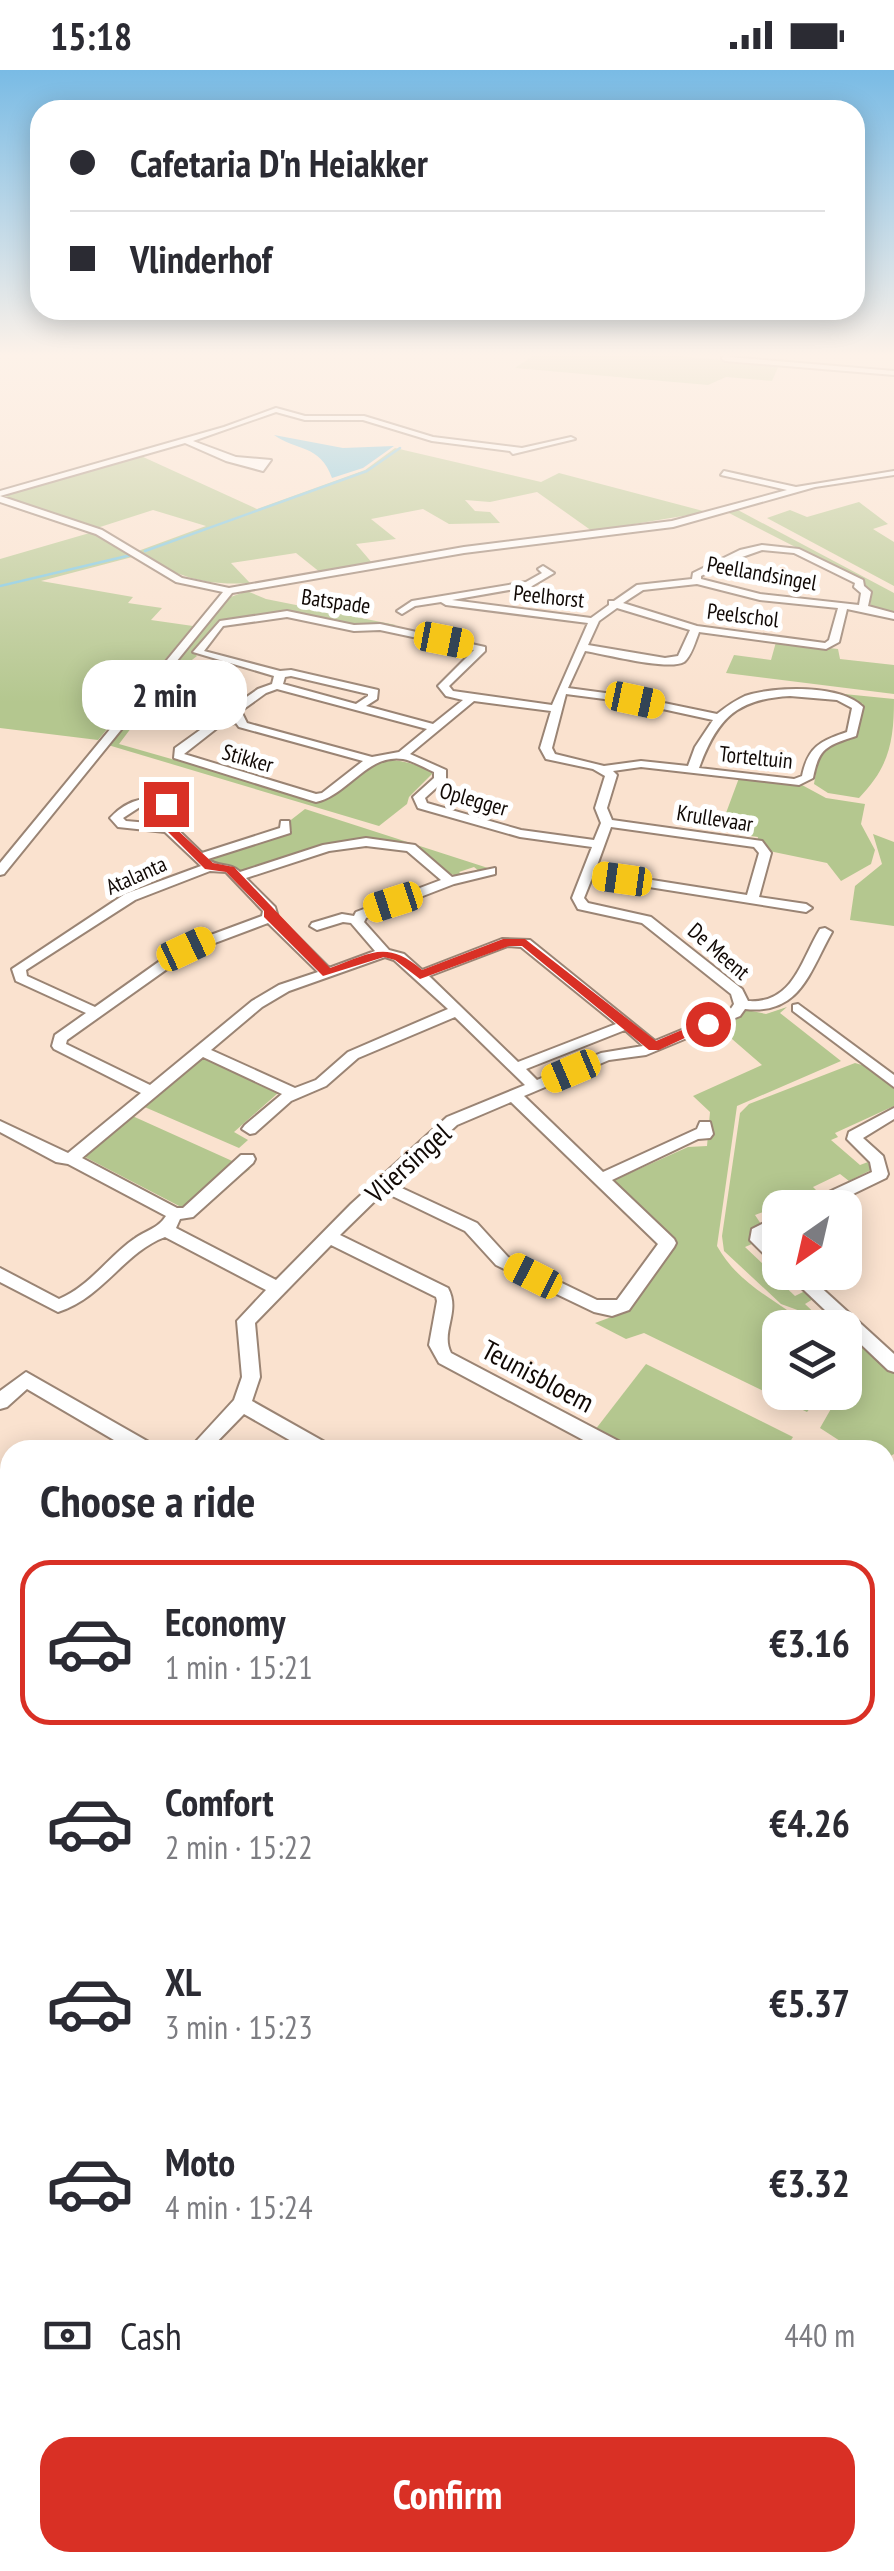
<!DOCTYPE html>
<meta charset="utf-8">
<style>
body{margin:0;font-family:"PT Sans Narrow",sans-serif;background:#f7f7f7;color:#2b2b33;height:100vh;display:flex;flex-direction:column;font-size:38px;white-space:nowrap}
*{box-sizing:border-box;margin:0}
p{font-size:32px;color:#7c7c81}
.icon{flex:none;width:55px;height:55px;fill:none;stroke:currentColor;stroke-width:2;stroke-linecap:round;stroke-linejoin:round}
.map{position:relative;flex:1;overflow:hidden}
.side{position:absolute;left:0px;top:1370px;width:895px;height:1132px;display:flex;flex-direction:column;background:#fff;border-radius:30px 30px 0 0;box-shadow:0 5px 25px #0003}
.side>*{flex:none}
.banner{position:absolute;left:30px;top:30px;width:835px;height:220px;border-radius:30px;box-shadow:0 5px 25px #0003;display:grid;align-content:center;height:220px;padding:0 40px;background:#fff}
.needle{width:65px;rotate:214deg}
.fabs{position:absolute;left:762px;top:1120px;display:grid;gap:20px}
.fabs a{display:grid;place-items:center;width:100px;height:100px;border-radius:20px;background:#fff;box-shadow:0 5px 25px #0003;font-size:50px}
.end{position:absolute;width:45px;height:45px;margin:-22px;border:12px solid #d93025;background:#fff;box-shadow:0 0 0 5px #fff}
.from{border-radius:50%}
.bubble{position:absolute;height:70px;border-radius:30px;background:#fff;box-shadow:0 5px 25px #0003;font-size:32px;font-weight:600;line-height:70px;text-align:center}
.car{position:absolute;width:30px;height:60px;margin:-30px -15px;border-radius:12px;box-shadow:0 0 8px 2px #0007;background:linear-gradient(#f5c518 24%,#345 0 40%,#f5c518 0 76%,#345 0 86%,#f5c518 0)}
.banner b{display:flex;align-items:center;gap:35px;height:95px;font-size:38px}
.banner b+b{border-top:2px solid #e1e1e2}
.banner i{width:25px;height:25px;background:#2b2b33}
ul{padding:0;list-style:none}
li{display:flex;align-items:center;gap:30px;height:165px;margin:0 20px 15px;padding:0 20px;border:5px solid transparent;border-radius:30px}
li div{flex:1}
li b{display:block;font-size:38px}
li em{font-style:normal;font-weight:600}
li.on{border-color:#d93025}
li>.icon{width:90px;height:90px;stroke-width:1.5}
h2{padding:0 40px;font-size:45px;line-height:120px}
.pay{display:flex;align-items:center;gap:25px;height:110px;padding:0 40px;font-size:38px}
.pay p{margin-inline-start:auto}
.button{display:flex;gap:20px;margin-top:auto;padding:20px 40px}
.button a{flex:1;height:115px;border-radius:30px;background:#d93025;color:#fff;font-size:40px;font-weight:600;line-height:115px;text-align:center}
.status{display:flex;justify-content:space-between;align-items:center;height:70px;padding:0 50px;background:#fff;direction:ltr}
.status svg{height:28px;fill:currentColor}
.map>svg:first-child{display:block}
</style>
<div class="status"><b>15:18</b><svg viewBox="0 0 49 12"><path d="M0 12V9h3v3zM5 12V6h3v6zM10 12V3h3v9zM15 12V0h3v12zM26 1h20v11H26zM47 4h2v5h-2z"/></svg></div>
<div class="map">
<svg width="894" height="2501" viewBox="0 0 894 2501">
<rect width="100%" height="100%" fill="#fae2cf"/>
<g fill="#b4c78f">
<polygon points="537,283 645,283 779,295 772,311 726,307 708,315 515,298"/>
<path d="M 395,378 L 541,412 L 559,403 L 707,442 L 592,461 L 537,422 L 490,432 L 465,430 L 475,441 L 490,442 L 500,453 L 449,454 L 423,439 L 371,449 L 396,469 L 356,474 L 373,494 L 321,503 L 296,483 L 231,493 L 250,513 C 206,516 174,507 138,481 L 206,456 L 153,440 L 97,458 L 2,425 L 141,386 L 257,439 L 365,400 Z"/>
<polygon points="859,432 888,454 873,459 894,472 894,516 767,448 790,440 807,447"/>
<polygon points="736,439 894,523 894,543 870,537 872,523 864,518 864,512 727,442"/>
<polygon points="93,462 136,486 41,511 133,527 128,533 162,538 151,550 193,556 98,670 0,658 0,489"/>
<path d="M 247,521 L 266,529 L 396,555 L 356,556 L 292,543 L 216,557 L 194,583 L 197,586 L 169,608 L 119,674 L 315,730 C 376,718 352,667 434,702 L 409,727 L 407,734 L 379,756 L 108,675 L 228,528 Z"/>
<polygon points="776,572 838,579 840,589 894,595 894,624 726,603 734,585 771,590"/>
<path d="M 844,624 L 894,629 C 894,672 889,697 859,728 L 828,723 L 814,714 L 820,679 L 855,665 L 863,634 Z"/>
<polygon points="739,708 802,715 826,728 865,734 861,754 875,780 871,794 841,811 827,793 769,781 757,772 758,767 735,764 741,745 726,743"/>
<path d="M 305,739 L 488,798 L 479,801 L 474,797 L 459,802 L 463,806 C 441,807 429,782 410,775 C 398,771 376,769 363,769 C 318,770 245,823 204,788 L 292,761 L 287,753 Z"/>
<polygon points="873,764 894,772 894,856 850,850 855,816 882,794"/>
<path d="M 787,937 L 780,943 L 841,991 L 737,1036 L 717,1176 C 740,1217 777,1229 809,1257 L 780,1258 L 780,1322 L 822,1323 L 807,1342 L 644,1263 L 626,1269 L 595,1253 L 625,1242 L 673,1174 L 610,1112 L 688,1077 L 707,1076 L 710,1042 L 693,1026 L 762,995 L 717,956 L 737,948 L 742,939 L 766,944 Z"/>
<polygon points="200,986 278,1023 234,1062 248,1070 239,1078 140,1035"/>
<path d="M 855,993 L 869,997 L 894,1016 L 894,1036 L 835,1063 L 838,1067 L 831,1070 L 860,1095 L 868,1092 L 871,1100 L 849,1111 L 840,1104 L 813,1117 L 821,1125 C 795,1137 779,1135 755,1145 L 761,1154 L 755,1158 L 752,1174 L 745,1177 L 766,1197 L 775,1192 L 780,1202 L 774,1206 L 795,1226 L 805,1221 L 813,1229 L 805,1234 L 827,1255 L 837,1250 L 844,1258 L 820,1257 L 803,1242 L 781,1234 L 724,1181 L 722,1166 L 740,1043 L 749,1034 Z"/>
<polygon points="128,1044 250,1099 242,1105 230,1099 183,1138 79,1084"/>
<polygon points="845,1258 894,1301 894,1384 885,1389 885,1380 854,1380 820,1358 840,1323 845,1322 853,1297 845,1280"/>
<polygon points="646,1294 793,1367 785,1380 632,1380 595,1360"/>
<polygon points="885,1435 894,1444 894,1888 885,1874"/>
<polygon points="894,2121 894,2244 885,2228 885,2126"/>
</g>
<g fill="#97ad6d">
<polygon points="894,1995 894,2121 885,2126 885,2000"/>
<polygon points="885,2228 894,2244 894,2425 885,2407"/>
</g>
<path fill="#73c5e1" d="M 274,365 L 343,378 L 394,376 L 363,398 L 332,408 C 320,374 296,381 274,365 Z"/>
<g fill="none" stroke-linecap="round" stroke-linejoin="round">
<g stroke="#73c5e1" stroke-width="2.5">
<polyline points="145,481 367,401 400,378"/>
<polyline points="0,516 131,485"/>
</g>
<polyline stroke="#73c5e1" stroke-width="8" points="880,2492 884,2501"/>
<g stroke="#9a8474" stroke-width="4">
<g id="minor">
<polygon points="723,283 729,283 729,287 894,301 894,305 725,291 722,289"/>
<polygon points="276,338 305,346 364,346 433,367 522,378 571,367 575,369 513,384 510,381 432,371 363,350 305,350 276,342 193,371 236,387 271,390 263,401 226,391 185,373 0,426 102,460 182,508 229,518 464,477 672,451 787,420 721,405 724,401 796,417 894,401 894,405 815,417 673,457 464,483 232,523 4,804 0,805 0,793 223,522 176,512 96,464 0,432 0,421 224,357"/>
<path d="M 762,475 L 799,479 L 863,510 L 864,516 L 871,522 L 868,536 L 894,543 L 894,549 L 847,539 L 839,572 L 826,579 L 699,562 C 696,570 691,587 684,592 C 668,601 605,584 585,581 L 568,618 L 635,627 L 717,644 C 726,637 734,631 745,626 C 774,616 841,614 863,637 L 856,666 C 827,676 819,677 813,708 L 799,715 L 641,697 L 613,701 L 617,705 L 607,738 L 612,750 L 762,771 L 771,783 L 759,827 L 806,834 L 812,838 L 806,842 L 592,808 L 584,828 L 588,833 L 651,847 L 742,919 L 748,931 C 793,934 800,892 820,859 L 825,858 L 832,862 C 809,903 800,945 745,939 L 740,946 L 646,985 L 609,990 L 524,1026 L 603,1102 L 697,1059 L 700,1052 L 710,1052 L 713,1064 L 710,1068 L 698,1069 L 612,1110 L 674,1169 L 676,1173 L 674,1177 L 629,1240 L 612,1246 L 594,1242 L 496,1195 L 465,1161 L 384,1122 L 340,1165 L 448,1218 C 461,1242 440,1262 451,1283 L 626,1375 L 628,1380 L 602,1380 L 439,1293 L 429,1275 L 437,1231 L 436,1227 L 331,1175 L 255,1253 L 260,1307 L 252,1331 L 330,1375 L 332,1380 L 307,1380 L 244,1344 L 209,1380 L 188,1380 L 234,1330 L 242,1307 L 237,1251 L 266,1220 L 165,1167 C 123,1183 104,1227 58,1242 L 0,1212 L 0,1198 L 59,1229 C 90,1216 108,1187 134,1169 C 146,1160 158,1159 166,1146 L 68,1094 L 56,1092 L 0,1062 L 0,1051 L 68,1083 L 141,1023 L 54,979 L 52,976 L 55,965 L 86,943 L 16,911 L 12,899 L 125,824 L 201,796 L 165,762 L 118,757 L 110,748 C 128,728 155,721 177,739 L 171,753 L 202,783 L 280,758 L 281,751 L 289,751 L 290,763 L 208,789 C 217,798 230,792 240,802 L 323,775 L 366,768 L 415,775 L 452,807 L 495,798 L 495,804 L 454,814 L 366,848 L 364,852 L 389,880 L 404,884 L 422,900 L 502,869 L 530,870 L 655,971 L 730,940 L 734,934 L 731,924 L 642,853 L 578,839 L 572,828 L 592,777 L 520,767 L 418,738 L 413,727 L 434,708 L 434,702 C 425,698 413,691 403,689 C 368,683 348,725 316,732 L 174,688 L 175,678 L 214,650 L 233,647 L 231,638 L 258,619 L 272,614 L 274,606 L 193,582 L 220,551 L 287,541 L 354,555 L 380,554 L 485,577 L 485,581 L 449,616 L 453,621 L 552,635 L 588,553 L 446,535 L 441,532 L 415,536 L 402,544 L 397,541 L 412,531 L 526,512 L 542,503 L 538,499 L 543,496 L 554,503 L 532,516 L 452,530 L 591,548 L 609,535 L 609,531 L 614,531 L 637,515 L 692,509 L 693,503 L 740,480 ZM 762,480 L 794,483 L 855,513 L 854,517 L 861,523 L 859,535 L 760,524 L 701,509 L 701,506 L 725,493 ZM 697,514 L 760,530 L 838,538 L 829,570 L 825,573 L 697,556 L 623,533 L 643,520 ZM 617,538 L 690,560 L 678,586 L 665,588 L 588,575 L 599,551 ZM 287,547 L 354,561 L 380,560 L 474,580 L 438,616 L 446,626 L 463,630 L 433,654 L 366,636 L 377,629 L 378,620 L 291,600 L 280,601 L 204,581 L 223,556 ZM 291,606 L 368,624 L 368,626 L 356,634 L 283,614 L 285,607 ZM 277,619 L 427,659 L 399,682 L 372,687 L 247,653 L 241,641 L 266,623 ZM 566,624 L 635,633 L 713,650 L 695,677 L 688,696 L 641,691 L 604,696 L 555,684 L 552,678 ZM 790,626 L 837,630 L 852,638 L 847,662 C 820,671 808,677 802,706 L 794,709 L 699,698 C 717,649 736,629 790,626 ZM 474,631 L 551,641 L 540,678 L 546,689 L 593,699 L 605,706 L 595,738 L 601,753 L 594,770 L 521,760 L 427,733 L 425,728 L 446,709 L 446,700 L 410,684 ZM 236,653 L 239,657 L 363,691 L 322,723 L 316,724 L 184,684 L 221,655 ZM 143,735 L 155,735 L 165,740 L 160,754 L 126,751 L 123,748 ZM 611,757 L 754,777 L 759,783 L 747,825 L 595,801 ZM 366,776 L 407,781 L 441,810 L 356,842 L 354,846 L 342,844 L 312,853 L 310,856 L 317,860 L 343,852 L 351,853 L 375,881 L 329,898 L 278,847 L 275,837 L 246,808 L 329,781 ZM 210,801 L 226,802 L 263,841 L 262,846 L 181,876 L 95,937 L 27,906 L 26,900 L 135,830 ZM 268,853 L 318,902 L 279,915 L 252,931 L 150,1015 L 66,974 L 67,970 L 191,882 ZM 508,876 L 521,877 L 616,954 L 518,992 L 429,906 ZM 385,887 L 394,890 L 448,939 L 348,982 L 316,1010 L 295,1018 L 211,980 L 262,937 L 289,921 ZM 455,947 L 525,1015 L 447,1047 L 351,1134 L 276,1210 L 176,1158 L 180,1149 L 193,1147 L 253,1093 L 255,1089 L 253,1085 L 241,1085 L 183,1138 L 177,1138 L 82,1088 L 203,987 L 282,1024 L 245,1055 L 242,1059 L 250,1064 L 255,1063 L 291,1031 L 326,1016 L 358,988 ZM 625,960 L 643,976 L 601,983 L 537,1010 L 526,999 ZM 511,1032 L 658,1174 L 617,1230 L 597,1230 L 508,1187 L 477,1153 L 393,1114 L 457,1055 Z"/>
<polygon points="798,934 894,1005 894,1017 793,941 793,935"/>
<polygon points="894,1038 894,1049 863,1068 883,1086 888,1104 886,1108 824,1138 801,1138 803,1134 872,1102 870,1092 847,1069 849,1062"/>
<polygon points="780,1145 780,1158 766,1166 780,1180 780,1196 774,1194 750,1170 752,1159"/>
<polygon points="785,1202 804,1202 894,1284 894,1302 888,1300"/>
<polygon points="26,1302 154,1375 156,1380 131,1380 27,1319 7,1337 0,1339 0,1321"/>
<polygon points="0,1531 10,1535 10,1555 0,1551"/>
<polygon points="10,1566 10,1591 0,1597 0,1572"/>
<polygon points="0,1698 8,1701 10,1706 10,1742 2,1739 0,1735"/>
<polygon points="10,1767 10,1792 0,1797 0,1772"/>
<polygon points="10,2087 10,2113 0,2116 0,2090"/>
<polygon points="177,2492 208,2492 212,2501 180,2501"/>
<polygon points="464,2492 496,2492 495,2501 463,2501"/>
<polygon points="639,2492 670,2492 673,2501 641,2501"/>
</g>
</g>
<use href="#minor" fill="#fff" fill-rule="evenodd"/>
</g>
<linearGradient id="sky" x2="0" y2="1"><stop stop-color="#79bbe5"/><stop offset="0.45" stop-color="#fdf2e9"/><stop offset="1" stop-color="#fdf2e9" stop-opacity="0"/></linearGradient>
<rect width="894" height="633" fill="url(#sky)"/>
<path fill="#d93025" d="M 166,731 L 177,739 L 171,753 L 173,756 L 213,793 L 234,797 L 330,898 C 370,884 386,869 422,900 L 503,869 L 525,869 L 656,971 L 703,951 L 715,954 L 659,980 L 649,980 L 522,876 L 509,876 L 420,909 L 395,890 L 384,887 L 323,906 L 264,847 L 264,841 L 226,802 L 205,799 L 159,753 L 165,739 L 161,734 Z"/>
<g text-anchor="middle" stroke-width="10" stroke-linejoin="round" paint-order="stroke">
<g font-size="22" fill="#110905" stroke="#fff">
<text transform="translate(762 503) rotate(10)" y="8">Peellandsingel</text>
<text transform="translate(549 526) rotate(6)" y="8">Peelhorst</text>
<text transform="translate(336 531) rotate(8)" y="8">Batspade</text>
<text transform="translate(743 545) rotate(7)" y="8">Peelschol</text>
<text transform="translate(756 687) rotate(6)" y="8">Torteltuin</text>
<text transform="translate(248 688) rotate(16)" y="8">Stikker</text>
<text transform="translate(474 729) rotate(16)" y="8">Oplegger</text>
<text transform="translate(715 748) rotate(9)" y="8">Krullevaar</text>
<text transform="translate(136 805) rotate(-24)" y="8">Atalanta</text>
<text transform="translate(719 881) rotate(41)" y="8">De Meent</text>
</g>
<g font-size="28" fill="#110905" stroke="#fff">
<text transform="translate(408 1093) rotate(-42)" y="10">Vliersingel</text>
<text transform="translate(538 1306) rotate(28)" y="10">Teunisbloem</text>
</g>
</g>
</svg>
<div class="fabs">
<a><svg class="needle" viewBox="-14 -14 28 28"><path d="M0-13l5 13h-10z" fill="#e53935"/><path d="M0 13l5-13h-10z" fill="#7c7c81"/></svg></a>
<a><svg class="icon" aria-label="layers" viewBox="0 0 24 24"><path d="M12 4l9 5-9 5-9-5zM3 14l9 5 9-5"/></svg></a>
</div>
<i class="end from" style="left:708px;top:954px"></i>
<i class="end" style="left:166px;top:734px"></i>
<div class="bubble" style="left:82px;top:590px;width:165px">2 min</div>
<i class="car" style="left:444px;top:570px;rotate:101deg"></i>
<i class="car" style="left:635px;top:630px;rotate:102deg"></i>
<i class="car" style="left:622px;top:809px;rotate:278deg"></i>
<i class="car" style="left:393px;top:832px;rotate:252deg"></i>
<i class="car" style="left:186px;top:879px;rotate:65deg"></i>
<i class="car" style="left:571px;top:1001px;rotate:247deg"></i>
<i class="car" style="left:533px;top:1206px;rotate:297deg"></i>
<div class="banner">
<b><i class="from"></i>Cafetaria D'n Heiakker</b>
<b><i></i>Vlinderhof</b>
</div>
<section class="side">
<h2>Choose a ride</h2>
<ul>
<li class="on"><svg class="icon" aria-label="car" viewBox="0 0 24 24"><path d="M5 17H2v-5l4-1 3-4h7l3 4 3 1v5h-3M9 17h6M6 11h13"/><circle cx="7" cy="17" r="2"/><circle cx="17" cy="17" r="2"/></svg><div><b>Economy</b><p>1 min · 15:21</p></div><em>€3.16</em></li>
<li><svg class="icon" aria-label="car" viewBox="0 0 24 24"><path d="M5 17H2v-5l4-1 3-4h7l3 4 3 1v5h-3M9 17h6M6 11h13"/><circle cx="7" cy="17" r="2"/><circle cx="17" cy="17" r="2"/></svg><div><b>Comfort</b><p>2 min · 15:22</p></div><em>€4.26</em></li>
<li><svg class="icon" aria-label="car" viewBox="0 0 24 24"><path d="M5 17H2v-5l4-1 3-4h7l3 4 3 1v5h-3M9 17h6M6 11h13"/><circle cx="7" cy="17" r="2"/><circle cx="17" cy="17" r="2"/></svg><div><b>XL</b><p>3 min · 15:23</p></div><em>€5.37</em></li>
<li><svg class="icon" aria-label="car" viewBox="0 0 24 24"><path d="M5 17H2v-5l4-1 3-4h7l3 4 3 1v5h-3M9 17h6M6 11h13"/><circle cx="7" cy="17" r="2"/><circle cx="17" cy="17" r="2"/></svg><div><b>Moto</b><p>4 min · 15:24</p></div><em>€3.32</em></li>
</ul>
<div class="pay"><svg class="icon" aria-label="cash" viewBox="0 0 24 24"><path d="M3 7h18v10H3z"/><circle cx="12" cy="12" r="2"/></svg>Cash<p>440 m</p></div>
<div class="button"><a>Confirm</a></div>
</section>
</div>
